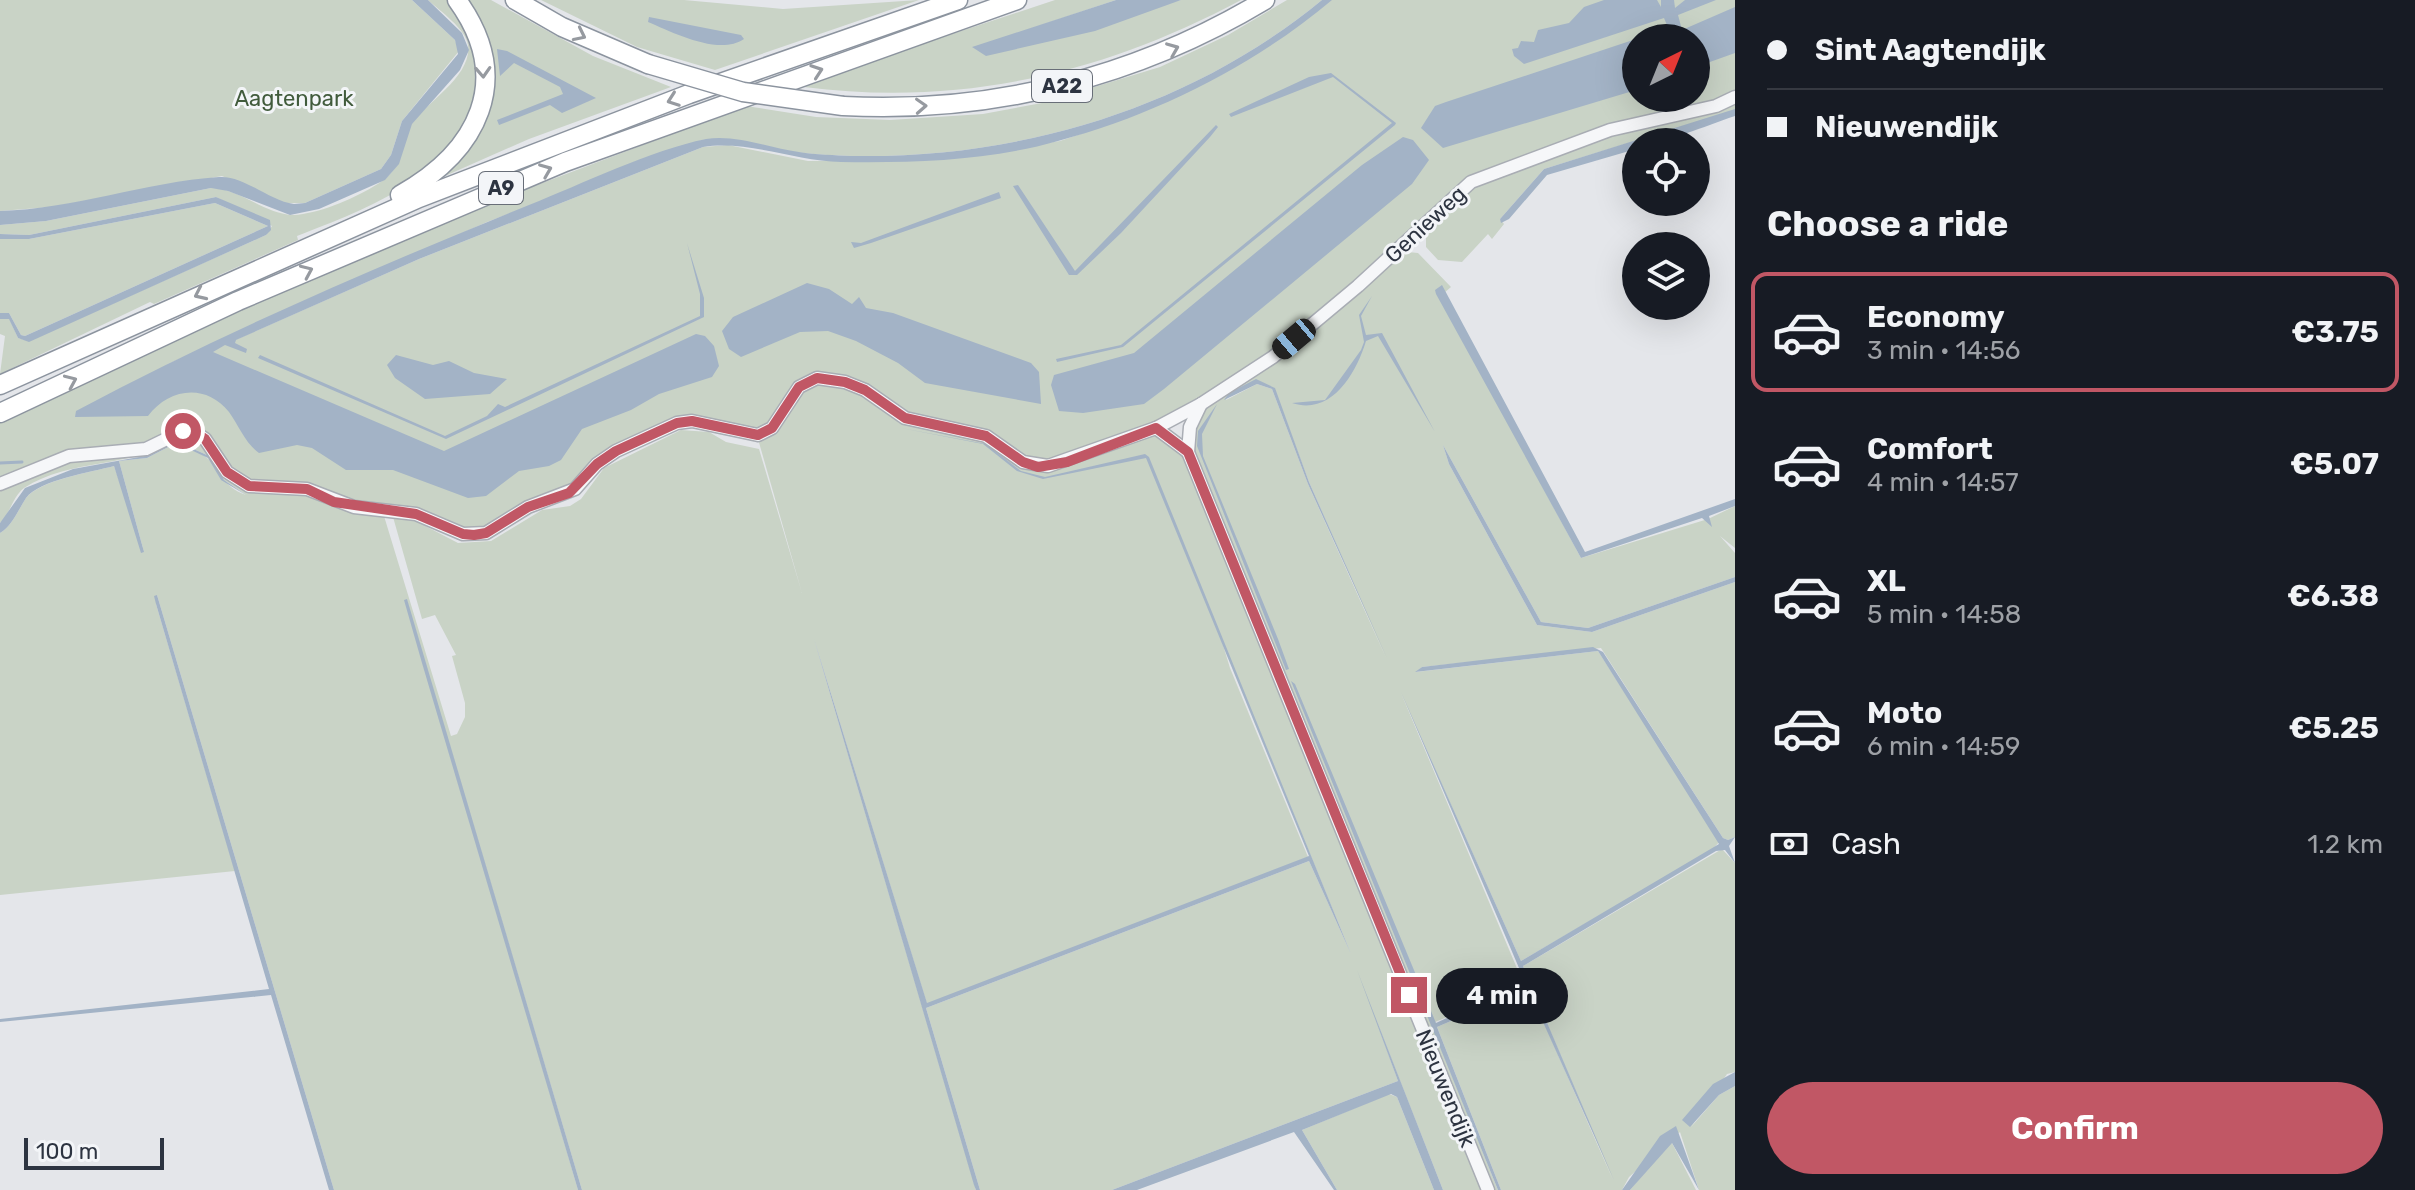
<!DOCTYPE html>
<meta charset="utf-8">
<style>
body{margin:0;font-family:Rubik,sans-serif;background:#20242c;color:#f1f3f6;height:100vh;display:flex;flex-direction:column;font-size:30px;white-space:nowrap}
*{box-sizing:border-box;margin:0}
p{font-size:26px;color:#9ea1a6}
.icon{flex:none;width:44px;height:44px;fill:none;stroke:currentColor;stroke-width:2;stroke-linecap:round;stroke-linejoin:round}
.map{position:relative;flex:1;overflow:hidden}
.sheet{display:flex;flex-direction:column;background:#171b24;width:680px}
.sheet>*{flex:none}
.top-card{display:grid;align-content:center;height:176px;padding:0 32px;background:#171b24}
.needle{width:52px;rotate:43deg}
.tools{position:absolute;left:1622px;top:24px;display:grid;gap:16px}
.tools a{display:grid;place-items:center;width:88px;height:88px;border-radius:50%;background:#171b24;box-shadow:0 8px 32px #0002;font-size:40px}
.scale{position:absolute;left:24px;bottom:20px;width:140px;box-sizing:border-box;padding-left:8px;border:4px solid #2d3441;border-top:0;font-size:22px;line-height:28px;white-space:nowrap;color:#2d3441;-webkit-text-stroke:6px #f3f5f8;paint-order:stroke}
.end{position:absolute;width:36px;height:36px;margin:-18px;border:10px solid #c15765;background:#fff;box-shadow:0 0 0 4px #fff}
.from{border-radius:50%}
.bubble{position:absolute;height:56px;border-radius:28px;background:#171b24;box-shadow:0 8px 32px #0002;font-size:26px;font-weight:700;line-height:56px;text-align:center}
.car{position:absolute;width:24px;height:48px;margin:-24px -12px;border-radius:10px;box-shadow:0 0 6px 2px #0007;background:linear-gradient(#222 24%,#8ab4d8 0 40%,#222 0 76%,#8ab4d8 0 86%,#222 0)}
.top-card b{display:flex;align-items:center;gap:28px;height:76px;font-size:30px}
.top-card b+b{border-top:2px solid #363941}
.top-card i{width:20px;height:20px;background:#f1f3f6}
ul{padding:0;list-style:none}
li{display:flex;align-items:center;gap:24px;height:120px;margin:0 16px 12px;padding:0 16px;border:4px solid transparent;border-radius:16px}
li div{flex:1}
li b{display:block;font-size:30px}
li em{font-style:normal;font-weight:700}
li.active{border-color:#c15765}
li>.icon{width:72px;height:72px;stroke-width:1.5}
h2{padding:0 32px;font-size:36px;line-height:96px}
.pay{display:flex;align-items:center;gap:20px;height:88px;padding:0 32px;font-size:30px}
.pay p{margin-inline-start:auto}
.action{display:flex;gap:16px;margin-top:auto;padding:16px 32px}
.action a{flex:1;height:92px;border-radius:48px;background:#c15765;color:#fff;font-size:32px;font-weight:700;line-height:92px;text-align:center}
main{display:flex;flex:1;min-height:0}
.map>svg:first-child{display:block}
</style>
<main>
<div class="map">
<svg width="1735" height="1190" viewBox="0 0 1735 1190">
<rect width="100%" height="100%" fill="#e4e6ea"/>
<g fill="#c9d3c6" fill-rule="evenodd">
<polygon points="0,0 412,0 455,40 459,51 402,121 391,155 381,169 305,203 283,203 222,176 51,207 0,211"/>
<path d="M 428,0 L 449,0 C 457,14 467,29 473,44 C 478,56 478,73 476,86 C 468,172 367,209 297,236 L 298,240 L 154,304 L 150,302 L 0,374 L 5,336 L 0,334 L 0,319 L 9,318 L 18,338 L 29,341 L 266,235 L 272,226 L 216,197 L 29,235 L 0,234 L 0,225 L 46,221 L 211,188 C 243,188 270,221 303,214 C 328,210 362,195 382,181 C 404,167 399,141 412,123 C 428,101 472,76 468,45 C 466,29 440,11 428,0 Z"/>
<polygon points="464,0 491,0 593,56 671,87 529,139 445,176 470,144 487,102"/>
<polygon points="541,0 684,0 783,9 919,0 715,70 637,47"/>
<path d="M 1055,0 L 1116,0 L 973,48 L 1181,0 L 1241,0 C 1103,74 960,107 804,87 L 831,74 Z"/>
<path d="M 1287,0 L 1322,0 C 1191,108 1020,159 852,156 C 836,155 820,155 804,153 C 770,150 736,135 702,140 L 487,222 L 168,364 L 217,348 L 419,259 L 703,147 L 728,145 L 808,161 L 934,160 L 1060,141 L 1130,117 L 1221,75 L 1329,0 L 1735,0 L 1735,94 L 1469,177 L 1284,344 L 1178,414 L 1054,462 L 1026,460 L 1004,444 L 908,416 L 871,390 L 812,376 L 760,430 L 676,419 L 573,485 L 475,532 L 358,504 L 304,483 L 267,485 L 239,478 L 202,432 L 147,444 L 102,449 L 0,480 L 0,422 L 301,282 L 471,210 L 746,106 L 816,117 L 890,120 L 983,114 L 1042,103 L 1160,67 L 1228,35 ZM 1636,38 L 1696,38 L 1696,98 L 1636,98 Z"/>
<polygon points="1735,102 1735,110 1544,169 1500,219 1504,224 1492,239 1488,234 1462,262 1438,260 1426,247 1426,228 1474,184 1631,127"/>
<polygon points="215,203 268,226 25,336 21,335 9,313 0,313 0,239 29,239"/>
<path d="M 1398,251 L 1418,253 L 1451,287 L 1444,293 L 1436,290 L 1581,558 L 1708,519 L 1735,506 L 1735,548 L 1720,536 L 1735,553 L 1735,577 L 1588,628 L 1541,622 L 1443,445 L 1449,464 L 1537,625 L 1592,632 L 1735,582 L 1735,837 L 1728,840 L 1723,838 L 1601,648 L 1422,667 L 1416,672 L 1598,651 L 1720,841 L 1712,850 L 1521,961 L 1401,693 L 1524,985 L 1435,1022 L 1311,725 L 1498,1190 L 1491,1190 L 1190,445 L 1193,422 L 1207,403 ZM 1256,380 L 1274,388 L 1309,482 L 1386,658 L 1308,484 L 1272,389 L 1257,384 L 1226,400 L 1229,393 Z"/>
<path d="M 820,381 L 847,386 L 878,403 L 899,423 L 975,435 L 1031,469 L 1159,434 L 1188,461 L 1485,1190 L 1443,1190 L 1375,1017 L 1398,1081 L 1112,1190 L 980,1190 L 926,1008 L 1309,861 L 1351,954 L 1219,632 L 1230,668 L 1308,857 L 927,1004 L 814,639 L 976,1190 L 582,1190 L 406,599 L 578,1190 L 334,1190 L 157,595 L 156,604 L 235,871 L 0,895 L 0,533 C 13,525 18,510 26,498 C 40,480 92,472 114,466 L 144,552 L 119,461 L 147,458 L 176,443 C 185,448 200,452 207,458 C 224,472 221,486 246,495 L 224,480 L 209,456 L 176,441 C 130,468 71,458 24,488 C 13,496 10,514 0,523 L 0,489 L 72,460 L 181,434 L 198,435 L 220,467 L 255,492 L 269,494 L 292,488 L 384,516 L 451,736 L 457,734 L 465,717 L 465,703 L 452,656 L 456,655 L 435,615 L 422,619 L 393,517 L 410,518 L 458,543 L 491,541 L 542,510 L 570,506 L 581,499 L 604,468 L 681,430 L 709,432 L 726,442 L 759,449 L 802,593 L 758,439 L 796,396 Z"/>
<polygon points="1722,849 1735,863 1735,1072 1727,1074 1691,1127 1719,1095 1735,1086 1735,1190 1699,1190 1680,1132 1629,1177 1622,1190 1501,1190 1437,1027 1525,989 1530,991 1613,1180 1523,966"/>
<polygon points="1389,1094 1397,1097 1434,1190 1337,1190 1302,1130"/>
<polygon points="1672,1143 1696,1190 1630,1190 1668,1144"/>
</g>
<g fill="#a3b3c6">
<path d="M 412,0 L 428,0 L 462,33 L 469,50 L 460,70 L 412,124 L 399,164 L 385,180 L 319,209 L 290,215 L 228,191 L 211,188 L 46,221 L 0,225 L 0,211 C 74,209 145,182 219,177 C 244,175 269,201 294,204 L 305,203 L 381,169 L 391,155 L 402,121 L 458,54 L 455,40 Z"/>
<polygon points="1116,0 1181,0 1095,31 986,56 972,47"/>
<path d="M 1322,0 L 1332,0 C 1255,65 1156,115 1058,141 C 988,161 913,163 841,162 C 795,161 748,140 703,147 L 419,259 L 236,340 L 235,343 L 247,349 L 246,353 L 225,345 L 213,352 L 444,451 L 696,334 L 705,336 L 714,346 L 719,366 L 712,377 L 659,394 L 631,410 L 582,429 L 561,460 L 549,466 L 519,471 L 486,496 L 468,498 L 393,470 L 346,470 L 312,448 L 297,445 L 259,453 C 245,443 239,426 229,412 C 205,382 168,389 148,416 L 75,417 L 76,411 C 222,333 376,267 529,205 C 582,184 651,150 706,139 C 735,134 770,148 799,152 C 816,155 835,155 852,156 C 1020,159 1191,108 1322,0 Z"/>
<polygon points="1604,0 1657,0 1661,7 1661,0 1674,0 1675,8 1685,0 1716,0 1678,15 1682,30 1735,7 1735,53 1696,67 1696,38 1641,38 1669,30 1664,18 1524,64 1514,56 1512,49 1518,48 1521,41 1534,42 1538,30 1569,23 1584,7"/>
<path d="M 649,17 L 741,35 L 744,39 C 719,56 674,33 648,22 Z"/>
<polygon points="1636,39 1636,90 1443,148 1421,128 1435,106 1446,102"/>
<polygon points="497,49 507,51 596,98 562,113 550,105 499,125 497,120 563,94 560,87 514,63 500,76"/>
<polygon points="1331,73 1396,123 1395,125 1123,347 1057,362 1056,359 1121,345 1392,123 1333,77 1231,117 1229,114 1309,77"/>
<path d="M 1735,109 L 1735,116 C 1702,127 1671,142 1636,142 L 1636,149 L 1547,175 L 1509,219 L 1501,223 L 1500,219 L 1544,169 Z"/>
<polygon points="1216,125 1218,127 1210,137 1121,233 1077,275 1069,275 1013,186 1018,185 1075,271"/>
<polygon points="1403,137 1413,140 1429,160 1412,184 1164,389 1144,404 1083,413 1059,411 1051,385 1054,375 1134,353 1362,165"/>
<polygon points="999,192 1001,198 871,243 854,248 851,242 861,243"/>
<polygon points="216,197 270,220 271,230 266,235 29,342 18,338 9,319 0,319 0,313 9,313 21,335 25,336 268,226 215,203 29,239 0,239 0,234 29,235"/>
<polygon points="687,243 704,298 704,317 446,439 258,358 260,355 445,436 487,416 498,404 505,407 700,316 700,294"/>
<polygon points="807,283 829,289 852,304 859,297 866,308 893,313 1031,363 1039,372 1041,404 925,383 898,363 856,341 828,331 800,332 741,357 729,349 722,331 733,317"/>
<polygon points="1442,285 1585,552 1735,499 1735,506 1709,516 1712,527 1702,518 1581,558 1436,294 1435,290"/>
<path d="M 1372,296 L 1361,316 L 1366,335 L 1382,333 L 1435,432 L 1378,336 L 1366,341 C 1356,374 1331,416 1292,403 L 1325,400 L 1361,350 L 1364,342 L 1359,315 Z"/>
<polygon points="396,355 433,365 449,361 474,373 507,379 490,394 425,399 395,378 387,365"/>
<polygon points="1256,379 1275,388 1309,482 1387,658 1308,484 1272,389 1257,384 1224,400 1229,393"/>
<polygon points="1217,404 1202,434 1203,456 1278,639 1289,669 1286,670 1197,446 1198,431"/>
<polygon points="901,428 986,444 1021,471 1045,477 1145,454 1149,457 1351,954 1309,861 926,1008 980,1190 976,1190 974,1185 814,639 927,1003 1309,856 1146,458 1043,479 1017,471 983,444"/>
<path d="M 176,441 L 209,456 L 224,480 L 246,495 L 221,480 L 208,458 L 176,443 L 147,458 L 119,461 L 144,552 L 141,553 L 114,466 C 92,472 39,480 26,498 C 18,510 13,525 0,533 L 0,523 L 25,488 L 73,469 L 150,455 Z"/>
<polygon points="1443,445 1541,622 1588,628 1735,577 1735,582 1592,632 1537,625 1449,464"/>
<polygon points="157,595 334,1190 329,1190 271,995 0,1022 0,1019 269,989 156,604 154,596"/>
<polygon points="407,599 582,1190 578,1190 422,663 404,600"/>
<polygon points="1593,647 1603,652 1723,838 1728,840 1735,837 1729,846 1735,863 1725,850 1716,851 1523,966 1614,1180 1529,991 1525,989 1437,1027 1501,1190 1498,1190 1291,681 1295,684 1436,1023 1525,982 1401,692 1521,961 1719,844 1598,651 1415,672 1422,667"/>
<polygon points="1357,970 1443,1190 1434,1190 1397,1097 1391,1094 1302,1130 1337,1190 1334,1190 1294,1132 1137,1190 1112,1190 1398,1081"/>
<polygon points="1735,1072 1735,1086 1719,1095 1690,1127 1682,1120 1713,1084"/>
<polygon points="1676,1126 1699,1190 1672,1143 1630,1190 1622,1190 1660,1136"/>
</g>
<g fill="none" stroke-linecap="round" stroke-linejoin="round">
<polyline stroke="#a3b3c6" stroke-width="3" points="0,463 22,462"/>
<g stroke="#a9adb4" stroke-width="15">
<g id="minor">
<polyline points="1201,404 1190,427 1188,452 1488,1190"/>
<polyline points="1156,428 1188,452"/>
<polyline points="0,484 69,456 146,449 183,431 193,431 205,439 227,472 249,486 307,489 354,507 416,514 463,534 486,533 528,507 575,489 597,464 616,451 677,423 692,421 758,435 772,428 799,387 817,378 845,382 865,390 905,418 986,436 1023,462 1048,466 1156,428 1201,404 1273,357 1358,286 1471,182 1610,130 1716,106 1735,97"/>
</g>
</g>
<g stroke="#8c949f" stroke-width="21">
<g id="highway">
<polyline points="515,0 562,27 648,64"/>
<path d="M 843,106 C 993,114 1137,77 1265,0"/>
<path d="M 400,195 C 478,151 515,80 457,0"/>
<polyline points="0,385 419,198 689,94 958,0"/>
<polyline points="0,413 238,301 565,162 1017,0"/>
</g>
</g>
<use href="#minor" stroke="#f6f7f9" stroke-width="12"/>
<use href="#highway" stroke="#fff" stroke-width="18"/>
<g stroke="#8c949f" stroke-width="21" stroke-linecap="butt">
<polyline id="highway-bridge" points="648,64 743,92 843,106"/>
</g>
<use href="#highway-bridge" stroke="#fff" stroke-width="18"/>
</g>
<defs><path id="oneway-chevron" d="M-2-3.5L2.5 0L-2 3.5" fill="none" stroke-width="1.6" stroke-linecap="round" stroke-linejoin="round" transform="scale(2)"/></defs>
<g stroke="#969aa0">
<use href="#oneway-chevron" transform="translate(580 35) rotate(26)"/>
<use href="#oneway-chevron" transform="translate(1173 49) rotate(-22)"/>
<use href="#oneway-chevron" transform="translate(817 71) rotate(-19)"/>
<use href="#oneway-chevron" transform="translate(483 72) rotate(87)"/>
<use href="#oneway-chevron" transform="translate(673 100) rotate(160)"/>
<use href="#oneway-chevron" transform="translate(921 106) rotate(-3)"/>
<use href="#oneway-chevron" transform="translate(546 170) rotate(-22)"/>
<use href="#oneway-chevron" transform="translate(307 271) rotate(-24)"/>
<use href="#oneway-chevron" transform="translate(200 294) rotate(155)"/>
<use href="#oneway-chevron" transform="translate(71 381) rotate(-24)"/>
</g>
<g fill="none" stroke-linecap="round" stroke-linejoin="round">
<polyline stroke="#c15765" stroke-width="10" points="183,431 193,431 205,439 227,472 249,486 307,489 334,502 416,514 463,534 474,535 486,533 528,507 569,493 597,464 616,451 677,423 692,421 758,435 772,428 799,387 817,378 845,382 865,390 905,418 986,436 1023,462 1038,467 1067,462 1156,428 1188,452 1409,995"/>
</g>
<g text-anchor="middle" stroke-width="6" stroke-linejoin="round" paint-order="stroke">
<g fill="#f3f5f8" stroke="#686e78" stroke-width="2">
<rect x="1032" y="70" width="60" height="32" rx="6"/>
<rect x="479" y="172" width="44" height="32" rx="6"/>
</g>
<g font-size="20" font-weight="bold" fill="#2d3441">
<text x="1062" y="93">A22</text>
<text x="501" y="195">A9</text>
</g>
<g font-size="22" fill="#415b3c" stroke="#f3f5f8">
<text x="294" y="106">Aagtenpark</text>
</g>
<g font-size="22" fill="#2d3441" stroke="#f3f5f8">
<text transform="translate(1425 224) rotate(-43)" y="8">Genieweg</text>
<text transform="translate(1446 1088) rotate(68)" y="8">Nieuwendijk</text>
</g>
</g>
</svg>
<div class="tools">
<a><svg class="needle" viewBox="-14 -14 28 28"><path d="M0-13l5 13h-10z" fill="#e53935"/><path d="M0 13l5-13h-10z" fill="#9ea1a6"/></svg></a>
<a><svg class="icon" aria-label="locate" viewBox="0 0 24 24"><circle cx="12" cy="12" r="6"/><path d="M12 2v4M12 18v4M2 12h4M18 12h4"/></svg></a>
<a><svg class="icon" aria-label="layers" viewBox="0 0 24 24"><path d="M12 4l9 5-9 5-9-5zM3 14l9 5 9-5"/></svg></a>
</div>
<div class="scale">100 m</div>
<i class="end from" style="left:183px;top:431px"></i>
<i class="end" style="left:1409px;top:995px"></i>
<div class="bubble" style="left:1436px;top:968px;width:132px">4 min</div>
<i class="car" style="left:1294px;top:339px;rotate:230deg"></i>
</div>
<section class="sheet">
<div class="top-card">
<b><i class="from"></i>Sint Aagtendijk</b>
<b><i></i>Nieuwendijk</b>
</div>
<h2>Choose a ride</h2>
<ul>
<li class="active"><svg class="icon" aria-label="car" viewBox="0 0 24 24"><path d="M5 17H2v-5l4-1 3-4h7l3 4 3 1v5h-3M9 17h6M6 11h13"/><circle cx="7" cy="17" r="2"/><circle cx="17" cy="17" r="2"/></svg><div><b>Economy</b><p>3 min · 14:56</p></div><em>€3.75</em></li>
<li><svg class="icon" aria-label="car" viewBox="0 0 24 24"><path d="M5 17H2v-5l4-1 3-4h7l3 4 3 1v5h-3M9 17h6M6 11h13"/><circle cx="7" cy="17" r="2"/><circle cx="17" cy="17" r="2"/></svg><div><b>Comfort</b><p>4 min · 14:57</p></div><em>€5.07</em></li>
<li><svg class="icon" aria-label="car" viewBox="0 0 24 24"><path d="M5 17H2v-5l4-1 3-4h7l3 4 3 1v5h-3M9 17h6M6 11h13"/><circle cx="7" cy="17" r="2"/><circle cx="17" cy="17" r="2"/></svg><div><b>XL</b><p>5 min · 14:58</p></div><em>€6.38</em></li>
<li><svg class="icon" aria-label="car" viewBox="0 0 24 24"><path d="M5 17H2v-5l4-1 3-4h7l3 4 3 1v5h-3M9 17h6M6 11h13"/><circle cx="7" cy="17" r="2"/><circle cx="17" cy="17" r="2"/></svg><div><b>Moto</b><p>6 min · 14:59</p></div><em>€5.25</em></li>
</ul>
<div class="pay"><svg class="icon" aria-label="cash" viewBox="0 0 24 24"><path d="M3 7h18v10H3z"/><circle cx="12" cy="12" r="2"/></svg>Cash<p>1.2 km</p></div>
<div class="action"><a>Confirm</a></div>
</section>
</main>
